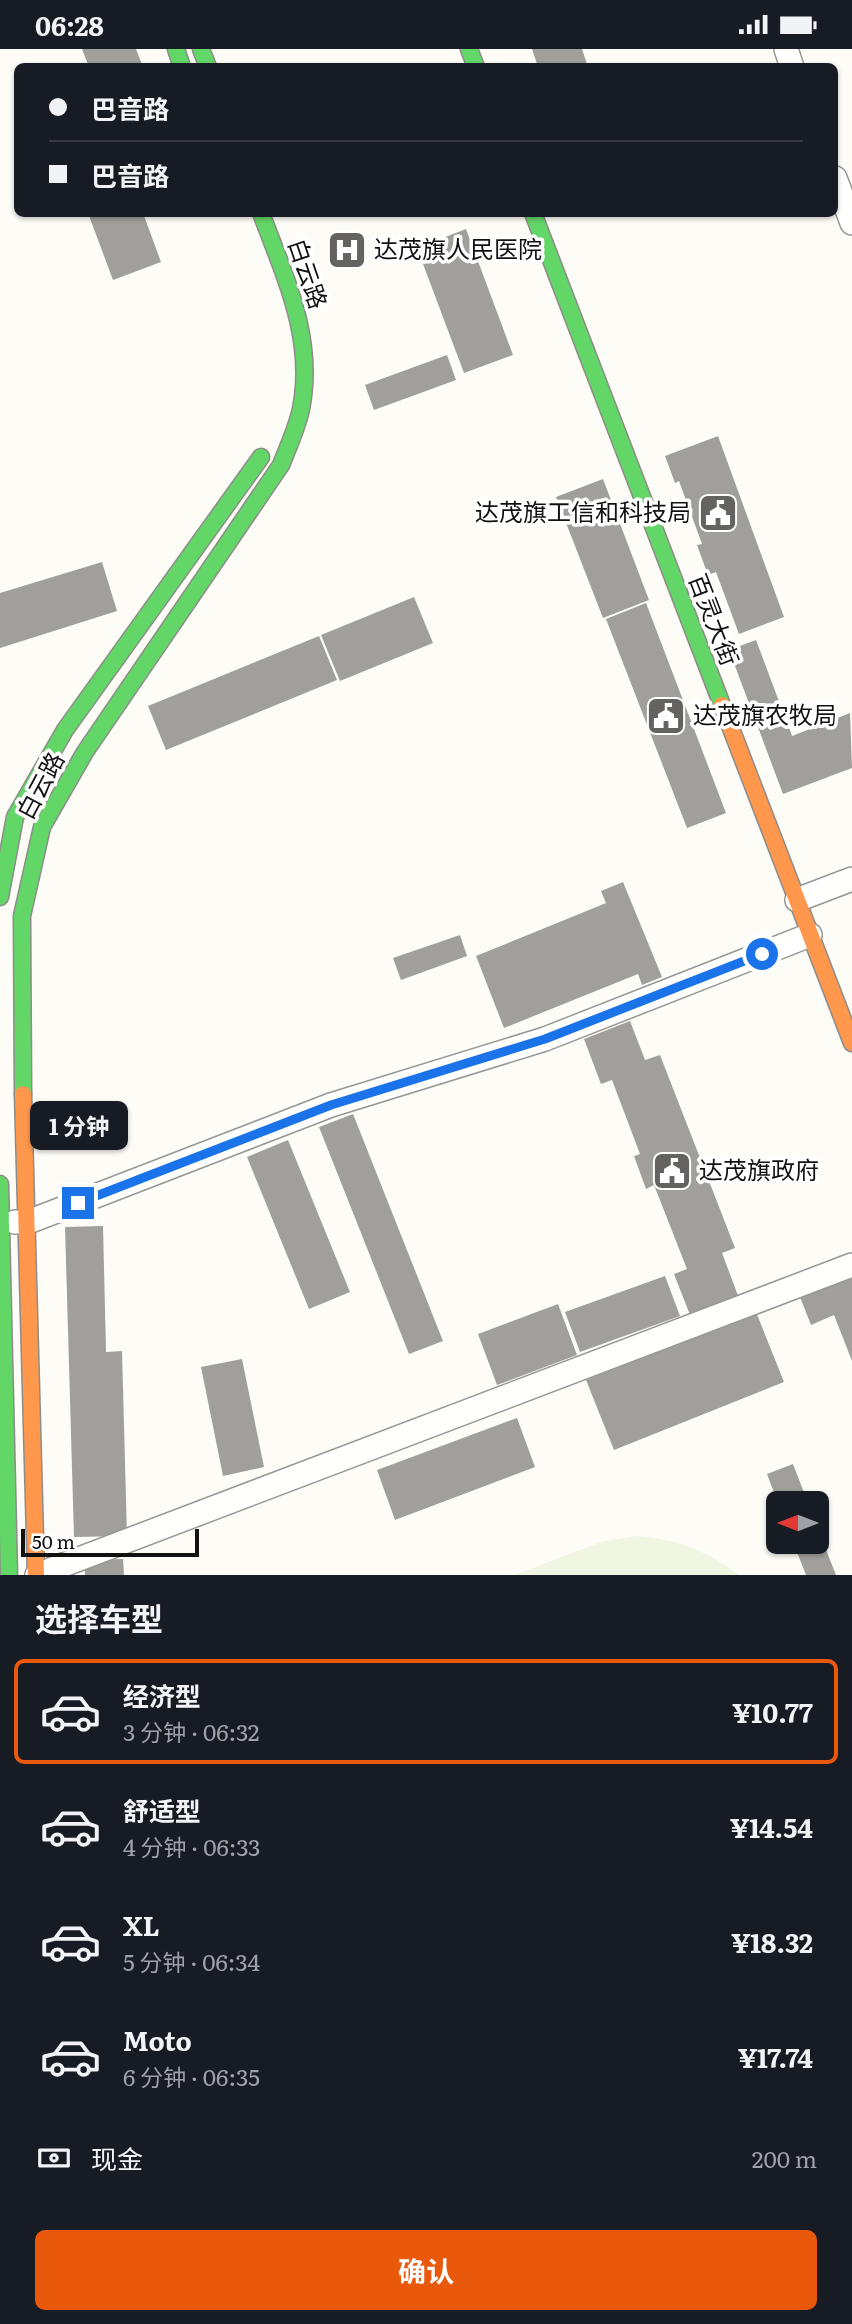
<!DOCTYPE html>
<html lang="zh">
<meta charset="utf-8">
<style>
body{margin:0;font-family:Literata,"Noto Sans SC",serif;background:#242831;color:#f1f3f6;height:100vh;display:flex;flex-direction:column;font-size:26px;white-space:nowrap}
*{box-sizing:border-box;margin:0}
p{font-size:23px;color:#9ea1a6}
.icon{flex:none;width:38px;height:38px;fill:none;stroke:currentColor;stroke-width:2;stroke-linecap:round;stroke-linejoin:round}
.map{position:relative;height:1526px;overflow:hidden}
.details{display:flex;flex-direction:column;background:#171b24;flex:1}
.details>*{flex:none}
.guide{position:absolute;left:14px;top:14px;width:824px;height:154px;border-radius:10px;box-shadow:0 2px 5px #0004;display:grid;align-content:center;height:154px;padding:0 35px;background:#171b24}
.needle{width:46px;rotate:270deg}
.buttons{position:absolute;left:766px;top:1442px;display:grid;gap:14px}
.buttons a{display:grid;place-items:center;width:63px;height:63px;border-radius:10px;background:#171b24;box-shadow:0 2px 5px #0004;font-size:35px}
.scale{position:absolute;left:21px;bottom:18px;width:178px;box-sizing:border-box;padding-left:7px;border:4px solid #111;border-top:0;font-size:19px;line-height:24px;white-space:nowrap;color:#111;-webkit-text-stroke:5px #fff;paint-order:stroke}
.end{position:absolute;width:32px;height:32px;margin:-16px;border:9px solid #1a73e8;background:#fff;box-shadow:0 0 0 4px #fff}
.from{border-radius:50%}
.bubble{position:absolute;height:49px;border-radius:10px;background:#171b24;box-shadow:0 2px 5px #0004;font-size:23px;font-weight:700;line-height:49px;text-align:center}
.guide b{display:flex;align-items:center;gap:24px;height:66px;font-size:26px}
.guide b+b{border-top:2px solid #363941}
.guide i{width:18px;height:18px;background:#f1f3f6}
ul{padding:0;list-style:none}
li{display:flex;align-items:center;gap:21px;height:105px;margin:0 14px 10px;padding:0 21px;border:4px solid transparent;border-radius:10px}
li div{flex:1}
li b{display:block;font-size:26px}
li em{font-style:normal;font-weight:700}
li.current{border-color:#ea580c}
li>.icon{width:63px;height:63px;stroke-width:1.5}
h2{padding:0 35px;font-size:32px;line-height:84px}
.pay{display:flex;align-items:center;gap:18px;height:77px;padding:0 35px;font-size:26px}
.pay p{margin-inline-start:auto}
.button{display:flex;gap:14px;margin-top:auto;padding:14px 35px}
.button a{flex:1;height:80px;border-radius:10px;background:#ea580c;color:#fff;font-size:28px;font-weight:700;line-height:80px;text-align:center}
.status{display:flex;justify-content:space-between;align-items:center;height:49px;padding:0 35px;background:#171b24;direction:ltr}
.status svg{height:19px;fill:currentColor}
.map>svg:first-child{display:block}
</style>
<div class="status"><b>06:28</b><svg viewBox="0 0 49 12"><path d="M0 12V9h3v3zM5 12V6h3v6zM10 12V3h3v9zM15 12V0h3v12zM26 1h20v11H26zM47 4h2v5h-2z"/></svg></div>
<div class="map">
<svg width="852" height="1526" viewBox="0 0 852 1526">
<rect width="100%" height="100%" fill="#fdfcf7"/>
<path fill="#f0f6e1" d="M 635,1487 C 677,1490 705,1501 739,1526 L 515,1526 L 601,1493 Z"/>
<g fill="#a19f9c">
<polygon points="82,0 136,0 143,18 89,18"/>
<polygon points="532,0 582,0 588,18 538,18"/>
<polygon points="88,164 143,164 161,213 113,231"/>
<polygon points="466,180 513,306 464,324 417,199"/>
<polygon points="447,306 456,331 374,361 365,336"/>
<polygon points="718,387 784,568 739,585 716,523 708,526 697,496 702,495 679,432 675,434 665,407"/>
<polygon points="603,430 649,551 603,569 556,448"/>
<polygon points="102,513 117,562 0,599 0,544"/>
<polygon points="414,548 433,594 340,632 321,586"/>
<polygon points="646,554 726,764 687,779 606,570"/>
<polygon points="319,587 337,631 166,701 148,657"/>
<polygon points="756,591 792,687 850,664 852,719 783,745 729,601"/>
<polygon points="623,833 662,928 642,936 638,925 504,979 476,907 606,854 601,842"/>
<polygon points="460,886 467,907 401,931 393,909"/>
<polygon points="630,972 645,1011 660,1006 735,1199 722,1204 740,1252 692,1271 674,1225 687,1220 654,1136 646,1140 634,1107 640,1105 612,1031 601,1035 584,990"/>
<polygon points="353,1065 443,1292 409,1305 319,1078"/>
<polygon points="288,1091 350,1243 309,1260 247,1108"/>
<polygon points="103,1177 106,1303 122,1302 127,1487 74,1488 65,1178"/>
<polygon points="665,1227 680,1267 580,1303 565,1263"/>
<polygon points="852,1228 852,1312 834,1266 811,1276 800,1248"/>
<polygon points="558,1255 577,1306 497,1336 478,1285"/>
<polygon points="756,1263 784,1333 614,1401 586,1331"/>
<polygon points="242,1310 264,1418 223,1427 201,1318"/>
<polygon points="517,1369 535,1418 395,1471 377,1421"/>
<polygon points="793,1415 808,1454 778,1454 767,1425"/>
<polygon points="817,1478 836,1526 806,1526 793,1493 817,1493"/>
<polygon points="123,1510 124,1526 85,1526 84,1511"/>
</g>
<g fill="none" stroke-linecap="round" stroke-linejoin="round">
<g stroke="#979795" stroke-width="26">
<g id="street">
<polyline points="786,0 792,18"/>
<polyline points="835,129 852,174"/>
<polyline points="797,851 852,830"/>
<polyline points="15,1173 28,1173 331,1056 545,990 810,886"/>
<polyline points="37,1526 852,1216"/>
</g>
</g>
<g stroke="#8e8d8b" stroke-width="19">
<g id="fast">
<polyline points="176,0 182,18"/>
<polyline points="201,0 208,18"/>
<polyline points="469,0 476,18"/>
<polyline points="533,164 722,656"/>
<polyline points="0,848 15,768 65,681 261,408"/>
<path d="M 23,1045 L 22,867 L 42,778 L 85,703 L 281,416 C 288,398 297,379 301,360 C 315,290 285,228 261,164"/>
<polyline points="0,1135 9,1526"/>
</g>
</g>
<g stroke="#8e8d8b" stroke-width="19">
<g id="slow">
<polyline points="722,656 852,994"/>
<polyline points="23,1045 36,1526"/>
</g>
</g>
<use href="#street" stroke="#fffffe" stroke-width="23"/>
<use href="#fast" stroke="#63d668" stroke-width="16"/>
<use href="#slow" stroke="#ff974d" stroke-width="16"/>
</g>
<g fill="none" stroke-linecap="round" stroke-linejoin="round">
<polyline stroke="#1a73e8" stroke-width="9" points="78,1154 331,1056 545,990 762,905"/>
</g>
<defs>
<g id="hospital-square" transform="scale(2.0125)"><rect x="-9" y="-9" width="18" height="18" rx="4" fill="#646362" stroke="#fff"/><path d="M-5-5h3v3.5h4V-5h3V5h-3V1.5h-4V5h-3Z" fill="#fff"/></g>
<g id="civic-square" transform="scale(2.0125)"><rect x="-9" y="-9" width="18" height="18" rx="4" fill="#646362" stroke="#fff"/><path d="M-.6-6.5H3V-4.5H.6V-3L4-1V1h2V6H-6V1h2V-1L-.6-3ZM-1.2 2.5V6h2.4V2.5Z" fill="#fff"/></g>
</defs>
<g fill-rule="evenodd">
<use href="#hospital-square" x="347" y="201"/>
<use href="#civic-square" x="718" y="464"/>
<use href="#civic-square" x="666" y="667"/>
<use href="#civic-square" x="672" y="1122"/>
</g>
<g text-anchor="middle" stroke-width="7" stroke-linejoin="round" paint-order="stroke">
<g font-size="24" fill="#111" stroke="#fff" text-anchor="start">
<text x="374" y="209">达茂旗人民医院</text>
<text x="691" y="472" text-anchor="end">达茂旗工信和科技局</text>
<text x="693" y="675">达茂旗农牧局</text>
<text x="699" y="1130">达茂旗政府</text>
</g>
<g font-size="24" fill="#111" stroke="#fff">
<text transform="translate(307 225) rotate(71)" y="8">白云路</text>
<text transform="translate(713 571) rotate(69)" y="8">百灵大街</text>
<text transform="translate(41 737) rotate(-62)" y="8">白云路</text>
</g>
</g>
</svg>
<div class="buttons">
<a><svg class="needle" viewBox="-14 -14 28 28"><path d="M0-13l5 13h-10z" fill="#e53935"/><path d="M0 13l5-13h-10z" fill="#9ea1a6"/></svg></a>
</div>
<div class="scale">50 m</div>
<i class="end from" style="left:762px;top:905px"></i>
<i class="end" style="left:78px;top:1154px"></i>
<div class="bubble" style="left:30px;top:1052px;width:98px">1 分钟</div>
<div class="guide">
<b><i class="from"></i>巴音路</b>
<b><i></i>巴音路</b>
</div>
</div>
<section class="details">
<h2>选择车型</h2>
<ul>
<li class="current"><svg class="icon" aria-label="car" viewBox="0 0 24 24"><path d="M5 17H2v-5l4-1 3-4h7l3 4 3 1v5h-3M9 17h6M6 11h13"/><circle cx="7" cy="17" r="2"/><circle cx="17" cy="17" r="2"/></svg><div><b>经济型</b><p>3 分钟 · 06:32</p></div><em>¥10.77</em></li>
<li><svg class="icon" aria-label="car" viewBox="0 0 24 24"><path d="M5 17H2v-5l4-1 3-4h7l3 4 3 1v5h-3M9 17h6M6 11h13"/><circle cx="7" cy="17" r="2"/><circle cx="17" cy="17" r="2"/></svg><div><b>舒适型</b><p>4 分钟 · 06:33</p></div><em>¥14.54</em></li>
<li><svg class="icon" aria-label="car" viewBox="0 0 24 24"><path d="M5 17H2v-5l4-1 3-4h7l3 4 3 1v5h-3M9 17h6M6 11h13"/><circle cx="7" cy="17" r="2"/><circle cx="17" cy="17" r="2"/></svg><div><b>XL</b><p>5 分钟 · 06:34</p></div><em>¥18.32</em></li>
<li><svg class="icon" aria-label="car" viewBox="0 0 24 24"><path d="M5 17H2v-5l4-1 3-4h7l3 4 3 1v5h-3M9 17h6M6 11h13"/><circle cx="7" cy="17" r="2"/><circle cx="17" cy="17" r="2"/></svg><div><b>Moto</b><p>6 分钟 · 06:35</p></div><em>¥17.74</em></li>
</ul>
<div class="pay"><svg class="icon" aria-label="cash" viewBox="0 0 24 24"><path d="M3 7h18v10H3z"/><circle cx="12" cy="12" r="2"/></svg>现金<p>200 m</p></div>
<div class="button"><a>确认</a></div>
</section>
